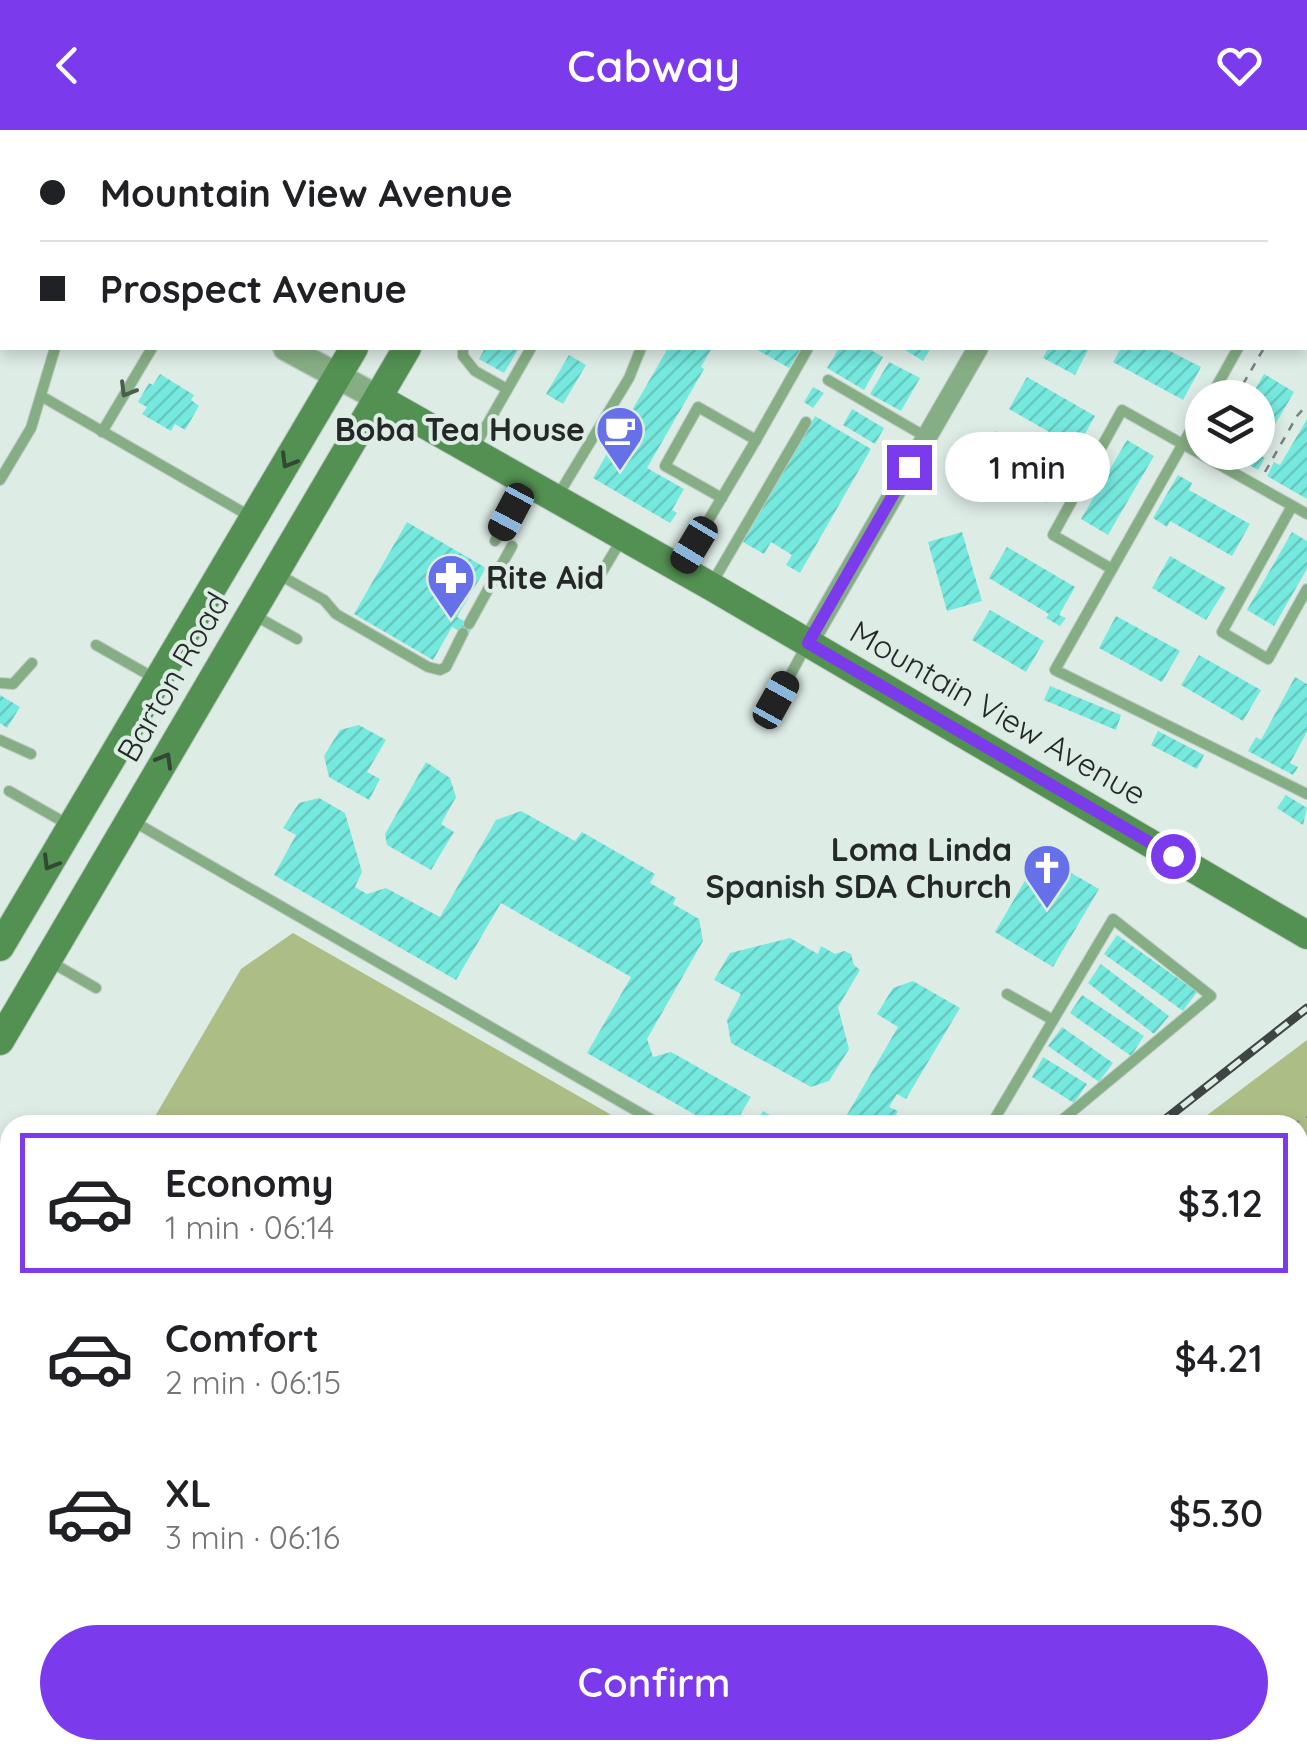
<!DOCTYPE html>
<meta charset="utf-8">
<style>
body{margin:0;font-family:Quicksand,sans-serif;background:#f6f6f6;color:#202124;height:100vh;display:flex;flex-direction:column;font-size:38px;white-space:nowrap}
*{box-sizing:border-box;margin:0}
p{font-size:32px;color:#757577}
.icon{flex:none;width:55px;height:55px;fill:none;stroke:currentColor;stroke-width:2;stroke-linecap:round;stroke-linejoin:round}
.map{position:relative;flex:1;overflow:hidden}
.side{position:absolute;left:0px;top:985px;width:1308px;height:645px;display:flex;flex-direction:column;background:#fff;border-radius:30px 30px 0 0;box-shadow:0 5px 15px #0003}
.side>*{flex:none}
.top-card{position:absolute;left:0px;top:0px;width:1308px;height:220px;box-shadow:0 5px 15px #0003;display:grid;align-content:center;height:220px;padding:0 40px;background:#fff}
.fabs{position:absolute;left:1185px;top:250px;display:grid;gap:20px}
.fabs a{display:grid;place-items:center;width:90px;height:90px;border-radius:50%;background:#fff;box-shadow:0 5px 15px #0003;font-size:50px}
.end{position:absolute;width:45px;height:45px;margin:-22px;border:12px solid #7c3aed;background:#fff;box-shadow:0 0 0 5px #fff}
.from{border-radius:50%}
.bubble{position:absolute;height:70px;border-radius:35px;background:#fff;box-shadow:0 5px 15px #0003;font-size:32px;font-weight:600;line-height:70px;text-align:center}
.car{position:absolute;width:30px;height:60px;margin:-30px -15px;border-radius:12px;box-shadow:0 0 8px 2px #0007;background:linear-gradient(#222 24%,#8ab4d8 0 40%,#222 0 76%,#8ab4d8 0 86%,#222 0)}
.top-card b{display:flex;align-items:center;gap:35px;height:95px;font-size:38px}
.top-card b+b{border-top:2px solid #e0e0e0}
.top-card i{width:25px;height:25px;background:#202124}
ul{padding:18px 0 0;list-style:none}
li{display:flex;align-items:center;gap:30px;height:140px;margin:0 20px 15px;padding:0 20px;border:5px solid transparent;border-radius:0px}
li div{flex:1}
li b{display:block;font-size:38px}
li em{font-style:normal;font-weight:600}
li.active{border-color:#7c3aed}
li>.icon{width:90px;height:90px;stroke-width:1.5}
.action{display:flex;gap:20px;margin-top:auto;padding:20px 40px}
.action a{flex:1;height:115px;border-radius:60px;background:#7c3aed;color:#fff;font-size:40px;font-weight:600;line-height:115px;text-align:center}
header{display:flex;justify-content:space-between;align-items:center;height:130px;padding:0 40px;background:#7c3aed;color:#fff;font-size:45px;font-weight:600}
.map>svg:first-child{display:block}
</style>
<header><svg class="icon" aria-label="back" viewBox="0 0 24 24"><path d="M15 5l-7 7 7 7"/></svg>Cabway<svg class="icon" aria-label="heart" viewBox="0 0 24 24"><path d="M12 20l-8-8c-3-5 5-10 8-4 3-6 11-1 8 4z"/></svg></header>
<div class="map">
<svg width="1307" height="1630" viewBox="0 0 1307 1630">
<defs>
<pattern id="building-hatch" width="6" height="6" patternUnits="userSpaceOnUse" patternTransform="scale(2.5)"><rect width="6" height="6" fill="#76e9df"/><path d="M-1 1l2-2M0 6l6-6M5 7l2-2" fill="none" stroke="#66c8bf"/></pattern>
</defs>
<rect width="100%" height="100%" fill="#deece6"/>
<g fill="#adbd86">
<polygon points="293,803 629,995 150,995 241,839"/>
<polygon points="1307,910 1307,1253 1298,1258 1298,995 1194,995"/>
</g>
<g fill="none" stroke-linecap="round" stroke-linejoin="round">
<g stroke="#22a2b5" stroke-width="5">
<polyline points="1298,1310 1307,1305"/>
<polyline points="753,1630 766,1620"/>
</g>
</g>
<g fill="url(#building-hatch)">
<polygon points="485,218 519,218 504,243 479,229"/>
<polygon points="668,218 712,218 701,237 704,239 647,338 684,359 672,380 677,383 670,393 593,348"/>
<polygon points="754,218 801,218 789,238"/>
<polygon points="839,218 867,218 883,227 864,260 827,238"/>
<polygon points="902,218 931,218 923,231"/>
<polygon points="1048,218 1089,218 1075,245 1043,228"/>
<polygon points="1121,218 1164,218 1201,237 1183,270 1113,232"/>
<polygon points="569,225 586,235 563,274 546,264"/>
<polygon points="889,232 920,248 901,281 870,264"/>
<polygon points="160,244 194,265 191,270 199,276 185,300 175,294 171,301 142,284 147,277 138,272 149,253 153,255"/>
<polygon points="1264,244 1294,262 1258,324 1265,328 1258,340 1226,322 1258,322 1258,268 1250,268"/>
<polygon points="1027,247 1095,286 1077,318 1009,279"/>
<polygon points="813,257 824,263 813,278 804,272"/>
<polygon points="852,279 884,298 875,314 843,295"/>
<polygon points="815,286 871,319 800,443 786,435 792,425 771,412 764,424 743,412"/>
<polygon points="1307,289 1307,369 1267,346 1274,332 1280,335"/>
<polygon points="996,301 1065,342 1046,373 978,332"/>
<polygon points="1127,310 1154,326 1108,405 1081,389"/>
<polygon points="1178,345 1192,353 1189,360 1250,394 1232,426 1170,391 1167,397 1153,388"/>
<polygon points="407,392 486,438 457,487 473,496 468,506 452,497 433,530 354,484"/>
<polygon points="962,402 982,471 947,481 928,412"/>
<polygon points="1292,402 1307,411 1307,439 1274,496 1247,480"/>
<polygon points="1007,417 1075,457 1059,485 1066,488 1060,496 1046,488 1049,484 989,448"/>
<polygon points="1170,426 1226,458 1206,490 1152,458"/>
<polygon points="990,480 1044,511 1026,542 972,510"/>
<polygon points="1116,486 1180,521 1162,552 1099,518"/>
<polygon points="1199,525 1261,560 1243,591 1181,555"/>
<polygon points="1295,547 1307,554 1307,602 1290,633 1298,637 1293,645 1248,621 1256,607 1261,610"/>
<polygon points="1050,556 1121,585 1116,600 1044,570"/>
<polygon points="0,565 20,577 7,598 0,593"/>
<polygon points="359,595 386,610 367,642 380,649 369,670 329,647 324,626 340,600"/>
<polygon points="1158,601 1204,625 1197,639 1151,615"/>
<polygon points="426,632 450,648 456,667 441,694 454,702 431,740 387,715 385,704"/>
<polygon points="1286,665 1307,678 1303,695 1277,678"/>
<polygon points="319,668 345,683 362,742 355,757 367,764 386,758 440,787 496,690 521,681 575,711 582,702 655,744 650,753 676,768 673,774 699,789 703,811 647,909 653,927 671,922 751,967 734,995 713,995 587,923 631,847 501,773 456,850 274,745 296,705 283,698 299,673"/>
<polygon points="1040,725 1099,759 1053,837 995,802"/>
<polygon points="1117,805 1197,862 1183,881 1104,824"/>
<polygon points="790,808 818,824 821,816 835,824 844,821 851,824 854,835 860,840 838,877 849,919 829,951 811,957 731,913 727,890 741,864 714,850 730,823"/>
<polygon points="1101,834 1169,886 1154,904 1088,853"/>
<polygon points="913,851 960,878 906,969 897,964 889,977 898,981 890,995 841,995 898,897 877,884 893,858"/>
<polygon points="1082,865 1144,906 1131,926 1070,883"/>
<polygon points="1062,897 1113,933 1099,952 1048,916"/>
<polygon points="1043,927 1087,954 1074,973 1032,947"/>
<polygon points="763,981 787,995 754,995"/>
<polygon points="10,1308 10,1335 0,1329"/>
<polygon points="0,1351 10,1357 10,1388 0,1382"/>
<polygon points="0,1404 10,1410 10,1436 0,1430"/>
<polygon points="0,1453 10,1459 10,1490 0,1484"/>
<polygon points="0,1506 10,1512 10,1542 0,1536"/>
<polygon points="0,1560 10,1566 10,1601 0,1595"/>
</g>
<g fill="none" stroke-linecap="round" stroke-linejoin="round">
<g stroke="#bdc9c4" stroke-width="12">
<g id="service">
<polyline points="616,0 620,2"/>
<polyline points="1069,0 1073,2"/>
<polyline points="263,2 265,0"/>
<polyline points="761,2 763,0"/>
<polyline points="929,2 930,0"/>
<polyline points="1305,100 1307,97"/>
<polyline points="463,218 463,226 475,241 507,259"/>
<polyline points="828,250 926,307"/>
<polyline points="41,266 253,388"/>
<polyline points="1210,268 1238,218"/>
<polyline points="1202,280 1055,540 1307,664"/>
<polyline points="102,302 152,218"/>
<polyline points="756,310 808,218"/>
<polyline points="472,321 531,218"/>
<polyline points="0,350 31,298 55,218"/>
<polyline points="557,367 629,248 641,218"/>
<polyline points="1292,376 1222,502 1268,529 1307,459"/>
<polyline points="495,411 525,355"/>
<polyline points="680,438 756,310 698,277 665,336 722,368"/>
<polyline points="1112,439 1053,405 1122,280 1307,384"/>
<polyline points="276,443 324,470 336,484 428,537 440,540 446,537 463,503"/>
<polyline points="711,455 806,292"/>
<polyline points="593,457 623,407"/>
<polyline points="252,484 297,509"/>
<polyline points="469,494 512,416"/>
<polyline points="96,515 156,549"/>
<polyline points="0,553 13,554 32,533"/>
<polyline points="777,570 807,514"/>
<polyline points="0,610 31,624"/>
<polyline points="9,661 69,695"/>
<polyline points="131,690 661,995"/>
<polyline points="49,831 96,858"/>
<polyline points="1007,864 1053,890"/>
<polyline points="991,995 1113,789 1211,866 1056,995"/>
<polyline points="0,1296 10,1278"/>
<polyline points="0,1341 10,1347"/>
<polyline points="0,1393 10,1399"/>
<polyline points="1298,1425 1307,1419"/>
<polyline points="0,1444 10,1450"/>
<polyline points="0,1495 10,1501"/>
<polyline points="0,1546 10,1552"/>
<polyline points="0,1603 10,1609"/>
<polyline points="30,1620 48,1630"/>
<polyline points="1297,1620 1307,1626"/>
<polyline points="59,1630 65,1620"/>
</g>
</g>
<g stroke="#bdc9c4" stroke-width="22">
<g id="minor">
<polyline points="1101,2 1102,0"/>
<polyline points="808,513 978,218"/>
<polyline points="1090,1620 1109,1630"/>
<polyline points="533,1630 551,1620"/>
</g>
</g>
<g stroke="#bdc9c4" stroke-width="28">
<g id="tertiary">
<polyline points="0,53 2,55"/>
<polyline points="286,218 378,268"/>
</g>
</g>
<g stroke="#bdc9c4" stroke-width="30">
<g id="secondary">
<polyline points="479,2 481,0"/>
<polyline points="531,2 532,0"/>
<polyline points="378,268 714,458 1307,805"/>
<polyline points="0,817 354,218"/>
<polyline points="0,911 407,218"/>
</g>
</g>
<g stroke="#78817d" stroke-width="2.5" stroke-dasharray="8 8" stroke-linecap="butt">
<polyline points="1305,147 1307,144"/>
<polyline points="1235,268 1264,218"/>
<polyline points="1265,342 1297,286 1307,275"/>
<polyline points="1292,995 1307,987"/>
<polyline points="0,1141 10,1146"/>
<polyline points="1298,1262 1307,1257"/>
<polyline points="928,1620 935,1630"/>
<polyline points="686,1630 699,1620"/>
</g>
<use href="#service" stroke="#86ae84" stroke-width="10"/>
<use href="#minor" stroke="#86ae84" stroke-width="20"/>
<use href="#tertiary" stroke="#86ae84" stroke-width="25"/>
<use href="#secondary" stroke="#539152" stroke-width="28"/>
<g stroke="#3f4543" stroke-width="9">
<g id="rail">
<polyline points="1158,995 1307,878"/>
<polyline points="197,1630 214,1620"/>
</g>
</g>
<use href="#rail" stroke="#deece6" stroke-width="5" stroke-dasharray="15" stroke-linecap="butt"/>
</g>
<defs><path id="oneway-chevron" d="M-2-3.5L2.5 0L-2 3.5" fill="none" stroke-width="1.6" stroke-linecap="round" stroke-linejoin="round" transform="scale(2.5)"/></defs>
<use stroke="#4b5e4c" href="#oneway-chevron" transform="translate(127 260) rotate(121)"/>
<g stroke="#324834">
<use href="#oneway-chevron" transform="translate(288 331) rotate(121)"/>
<use href="#oneway-chevron" transform="translate(165 630) rotate(-60)"/>
<use href="#oneway-chevron" transform="translate(50 733) rotate(121)"/>
</g>
<g fill="none" stroke-linecap="round" stroke-linejoin="round">
<polyline stroke="#7c3aed" stroke-width="12" points="909,337 808,513 1173,726"/>
</g>
<defs>
<g id="cafe-pin" transform="scale(2.5)"><path d="M0 17L-7.5 6A9.5 9.5 0 1 1 7.5 6Z" fill="#6670e9" stroke="#deece6"/><path d="M-5.5-4.5H6V0H3Q3 3.5 0 3.5H-2.5Q-5.5 3.5-5.5 0ZM3-3.2v2h1.7v-2ZM-6 4.5H4V6H-6Z" fill="#fff"/></g>
<g id="pharmacy-pin" transform="scale(2.5)"><path d="M0 17L-7.5 6A9.5 9.5 0 1 1 7.5 6Z" fill="#6670e9" stroke="#deece6"/><path d="M-2-6h4v4h4v4h-4v4h-4v-4h-4v-4h4Z" fill="#fff"/></g>
<g id="church-pin" transform="scale(2.5)"><path d="M0 17L-7.5 6A9.5 9.5 0 1 1 7.5 6Z" fill="#6670e9" stroke="#deece6"/><path d="M-1.2-6h2.4v3.5h3.3v2.4h-3.3V6h-2.4V-.1h-3.3v-2.4h3.3Z" fill="#fff"/></g>
</defs>
<g fill-rule="evenodd">
<use href="#cafe-pin" x="620" y="300"/>
<use href="#pharmacy-pin" x="451" y="448"/>
<use href="#church-pin" x="1047" y="738"/>
</g>
<g text-anchor="middle" stroke-width="8" stroke-linejoin="round" paint-order="stroke">
<g font-size="32" font-weight="bold" fill="#242927" stroke="#deece6" text-anchor="end">
<text x="585" y="311">Boba Tea House</text>
<text x="486" y="459" text-anchor="start">Rite Aid</text>
<text x="1012" y="731">Loma Linda<tspan x="1012" dy="37">Spanish SDA Church</tspan></text>
</g>
<g font-size="32" fill="#242927" stroke="#deece6">
<text transform="translate(173 547) rotate(-60)" y="11">Barton Road</text>
<text transform="translate(998 583) rotate(30)" y="11">Mountain View Avenue</text>
</g>
</g>
</svg>
<div class="fabs">
<a><svg class="icon" aria-label="layers" viewBox="0 0 24 24"><path d="M12 4l9 5-9 5-9-5zM3 14l9 5 9-5"/></svg></a>
</div>
<i class="end from" style="left:1173px;top:726px"></i>
<i class="end" style="left:909px;top:337px"></i>
<div class="bubble" style="left:945px;top:302px;width:165px">1 min</div>
<i class="car" style="left:511px;top:382px;rotate:208deg"></i>
<i class="car" style="left:694px;top:415px;rotate:211deg"></i>
<i class="car" style="left:776px;top:570px;rotate:29deg"></i>
<div class="top-card">
<b><i class="from"></i>Mountain View Avenue</b>
<b><i></i>Prospect Avenue</b>
</div>
<section class="side">
<ul>
<li class="active"><svg class="icon" aria-label="car" viewBox="0 0 24 24"><path d="M5 17H2v-5l4-1 3-4h7l3 4 3 1v5h-3M9 17h6M6 11h13"/><circle cx="7" cy="17" r="2"/><circle cx="17" cy="17" r="2"/></svg><div><b>Economy</b><p>1 min · 06:14</p></div><em>$3.12</em></li>
<li><svg class="icon" aria-label="car" viewBox="0 0 24 24"><path d="M5 17H2v-5l4-1 3-4h7l3 4 3 1v5h-3M9 17h6M6 11h13"/><circle cx="7" cy="17" r="2"/><circle cx="17" cy="17" r="2"/></svg><div><b>Comfort</b><p>2 min · 06:15</p></div><em>$4.21</em></li>
<li><svg class="icon" aria-label="car" viewBox="0 0 24 24"><path d="M5 17H2v-5l4-1 3-4h7l3 4 3 1v5h-3M9 17h6M6 11h13"/><circle cx="7" cy="17" r="2"/><circle cx="17" cy="17" r="2"/></svg><div><b>XL</b><p>3 min · 06:16</p></div><em>$5.30</em></li>
</ul>
<div class="action"><a>Confirm</a></div>
</section>
</div>
